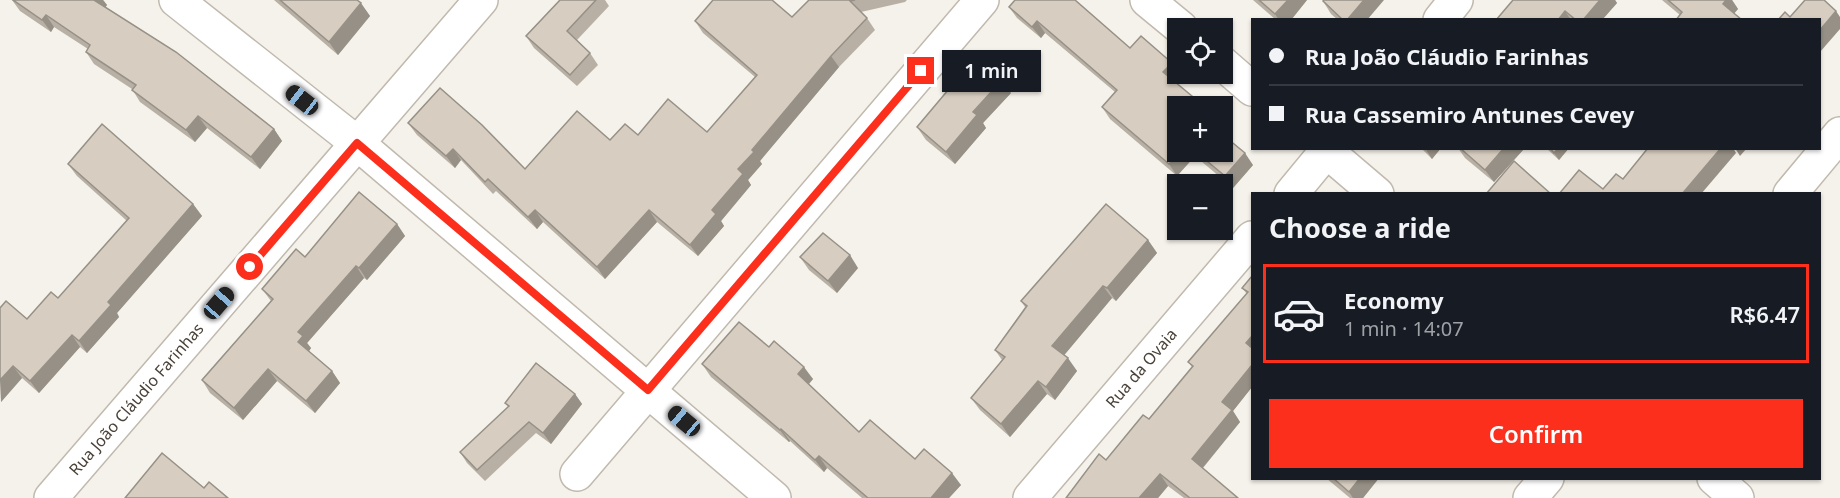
<!DOCTYPE html>
<meta charset="utf-8">
<style>
body{margin:0;font-family:"Noto Sans",sans-serif;background:#20242c;color:#f1f3f6;height:100vh;display:flex;flex-direction:column;font-size:22px;white-space:nowrap}
*{box-sizing:border-box;margin:0}
p{font-size:20px;color:#9ea1a6}
.icon{flex:none;width:33px;height:33px;fill:none;stroke:currentColor;stroke-width:2;stroke-linecap:round;stroke-linejoin:round}
.map{position:relative;flex:1;overflow:hidden}
.drawer{position:absolute;left:1251px;top:192px;width:570px;height:288px;display:flex;flex-direction:column;background:#171b24;border-radius:0px;box-shadow:0 2px 4px #0004}
.drawer>*{flex:none}
.guide{position:absolute;left:1251px;top:18px;width:570px;height:132px;border-radius:0px;box-shadow:0 2px 4px #0004;display:grid;align-content:center;height:132px;padding:0 18px;background:#171b24}
.controls{position:absolute;left:1167px;top:18px;display:grid;gap:12px}
.controls a{display:grid;place-items:center;width:66px;height:66px;border-radius:0px;background:#171b24;box-shadow:0 2px 4px #0004;font-size:30px}
.end{position:absolute;width:27px;height:27px;margin:-14px;border:8px solid #fc2f1c;background:#fff;box-shadow:0 0 0 3px #fff}
.from{border-radius:50%}
.bubble{position:absolute;height:42px;border-radius:0px;background:#171b24;box-shadow:0 2px 4px #0004;font-size:20px;font-weight:600;line-height:42px;text-align:center}
.car{position:absolute;width:18px;height:36px;margin:-18px -9px;border-radius:8px;box-shadow:0 0 4px 2px #0007;background:linear-gradient(#222 24%,#8ab4d8 0 40%,#222 0 76%,#8ab4d8 0 86%,#222 0)}
.guide b{display:flex;align-items:center;gap:21px;height:57px;font-size:22px}
.guide b+b{border-top:2px solid #363941}
.guide i{width:15px;height:15px;background:#f1f3f6}
ul{padding:0;list-style:none}
li{display:flex;align-items:center;gap:18px;height:99px;margin:0 12px 9px;padding:0 6px;border:3px solid #363941;border-radius:0px}
li div{flex:1}
li b{display:block;font-size:22px}
li em{font-style:normal;font-weight:600}
li.active{border-color:#fc2f1c}
li>.icon{width:54px;height:54px;stroke-width:1.5}
h2{padding:0 18px;font-size:27px;line-height:72px}
.primary-button{display:flex;gap:12px;margin-top:auto;padding:12px 18px}
.primary-button a{flex:1;height:69px;border-radius:0px;background:#fc2f1c;color:#fff;font-size:24px;font-weight:600;line-height:69px;text-align:center}
.map>svg:first-child{display:block}
</style>
<div class="map">
<svg width="1840" height="498" viewBox="0 0 1840 498">
<rect width="100%" height="100%" fill="#f5f2eb"/>
<g fill="none" stroke-linecap="round" stroke-linejoin="round">
<g stroke="#c1b9ad" stroke-width="36">
<g id="minor">
<polyline points="176,0 357,143 774,498"/>
<polyline points="1147,0 1181,28"/>
<polyline points="1440,20 1456,0"/>
<polyline points="1222,63 1252,89"/>
<polyline points="1323,148 1377,194"/>
<polyline points="1291,194 1329,148"/>
<polyline points="1790,194 1840,134"/>
<polyline points="577,474 982,0"/>
<polyline points="1714,478 1737,498"/>
<polyline points="51,498 481,0"/>
<polyline points="1030,498 1252,238"/>
<polyline points="1530,498 1547,478"/>
</g>
</g>
<use href="#minor" stroke="#fff" stroke-width="33"/>
</g>
<g fill="#b9b0a5">
<polygon points="12,0 103,0 107,5 105,7 274,129 282,141 260,169 207,128 195,142 140,102 132,89 94,64 86,52 88,49 54,27 51,32 20,11"/>
<polygon points="274,0 357,0 370,16 338,55"/>
<polygon points="560,0 605,0 609,6 577,40 590,53 598,65 577,86 534,48 526,36"/>
<polygon points="809,0 907,0 905,2 861,12 867,18 875,30 839,67 760,161 762,164 748,180 751,185 721,221 724,226 698,256 657,222 605,279 543,222 537,229 496,191 493,194 461,160 455,168 417,135 408,123 525,169 610,140 638,135 707,132 755,77 703,33 695,21 792,17"/>
<polygon points="1253,0 1307,0 1291,20 1276,20"/>
<polygon points="1513,0 1615,0 1617,3 1602,20 1496,20"/>
<polygon points="1662,0 1732,0 1738,9 1734,13 1680,15"/>
<polygon points="1323,1 1367,20 1338,20 1331,14"/>
<polygon points="1009,7 1130,48 1179,74 1180,75 1174,81 1178,152 1222,152 1253,165 1233,188 1195,156 1177,176 1110,119 1102,107 1115,92 1045,33 1041,38 1017,18"/>
<polygon points="1011,93 983,123 986,128 955,164 926,140 917,127"/>
<polygon points="1421,148 1441,148 1432,159"/>
<polygon points="1458,148 1522,148 1523,150 1494,182 1465,158"/>
<polygon points="1546,148 1569,148 1559,160"/>
<polygon points="68,164 193,204 202,216 117,313 119,317 87,353 80,347 39,393 22,378 1,402 0,308 27,319 58,298 127,221 77,176"/>
<polygon points="397,224 405,236 367,280 364,278 307,343 311,348 309,351 332,371 340,383 315,413 277,381 243,420 210,393 202,380 271,301 262,289 305,257"/>
<polygon points="1148,240 1157,253 1116,301 1112,298 1064,355 1077,371 1055,400 1047,394 1010,437 980,410 971,398 1002,360 995,350 1025,307 1021,301"/>
<polygon points="800,257 858,268 837,293 809,270"/>
<polygon points="1252,276 1252,387 1233,411 1240,422 1203,468 1238,498 1184,498 1168,486 1158,498 1066,498 1149,419 1192,367 1188,362 1247,294 1242,288"/>
<polygon points="769,347 813,379 809,384 859,432 915,459 961,485 949,498 862,498 827,468 824,472 790,441 789,442 711,377 702,364"/>
<polygon points="575,394 582,404 551,444 536,433 485,481 467,463 460,452 508,407 505,403"/>
<polygon points="1326,478 1379,478 1363,498 1350,498"/>
</g>
<g fill="#969086">
<polygon points="94,0 103,0 107,5 102,12"/>
<polygon points="1288,0 1307,0 1291,20 1279,20 1275,14"/>
<polygon points="1364,0 1384,0 1367,20 1347,20"/>
<polygon points="1600,0 1615,0 1617,3 1602,20 1583,20"/>
<polygon points="1726,0 1732,0 1738,9 1732,16 1723,4"/>
<polygon points="361,3 370,16 338,55 329,42"/>
<polygon points="1565,11 1571,20 1558,20"/>
<polygon points="1836,11 1840,17 1840,29 1820,52 1820,30"/>
<polygon points="46,15 54,27 51,32 42,20"/>
<polygon points="1037,21 1045,33 1041,38 1032,27"/>
<polygon points="831,56 839,67 760,161 762,164 748,180 751,185 721,221 724,226 698,256 690,245 738,169 752,150"/>
<polygon points="1172,63 1178,71 1178,74 1180,75 1172,84 1163,72"/>
<polygon points="1002,80 1011,93 983,123 986,128 955,164 946,152 973,112"/>
<polygon points="198,116 207,128 195,142 186,130"/>
<polygon points="274,129 282,141 260,169 251,157"/>
<polygon points="1425,148 1441,148 1432,159"/>
<polygon points="1504,148 1522,148 1523,150 1494,182 1485,170"/>
<polygon points="1558,148 1569,148 1559,160 1554,153"/>
<polygon points="1721,148 1733,148 1736,153 1701,194 1682,194"/>
<polygon points="1735,148 1747,148 1740,156"/>
<polygon points="453,149 461,160 455,168 446,156"/>
<polygon points="1180,152 1192,152 1195,156 1177,176 1169,164"/>
<polygon points="1245,153 1253,165 1233,188 1225,176"/>
<polygon points="193,204 202,216 117,313 119,317 87,353 79,341 108,302"/>
<polygon points="535,210 543,222 537,229 528,217"/>
<polygon points="649,210 657,222 605,279 597,267"/>
<polygon points="397,224 405,236 367,280 359,268"/>
<polygon points="1148,240 1157,253 1116,301 1107,288"/>
<polygon points="850,255 858,268 837,293 828,281"/>
<polygon points="356,266 364,278 307,343 311,348 307,354 298,342 298,332"/>
<polygon points="1103,286 1112,298 1061,359 1052,346"/>
<polygon points="72,335 80,347 39,393 30,381"/>
<polygon points="1252,336 1252,352 1246,343"/>
<polygon points="1068,358 1077,371 1055,400 1046,387"/>
<polygon points="1252,365 1252,387 1233,411 1240,422 1200,471 1192,459 1222,402"/>
<polygon points="13,366 22,378 1,402 0,380"/>
<polygon points="804,367 813,379 807,386 798,374"/>
<polygon points="268,369 277,381 243,420 234,408"/>
<polygon points="332,371 340,383 315,413 306,401"/>
<polygon points="1038,381 1047,394 1010,437 1001,424"/>
<polygon points="575,394 582,404 551,444 543,433"/>
<polygon points="781,429 790,441 789,442 780,430"/>
<polygon points="819,456 827,468 824,472 815,460"/>
<polygon points="952,473 961,485 949,498 931,498"/>
<polygon points="1160,474 1168,486 1158,498 1139,498"/>
<polygon points="1360,478 1379,478 1363,498 1353,498 1349,492"/>
</g>
<g fill="#d7cdc0" stroke="#969086" stroke-width="1.5">
<polygon points="13,0 94,0 176,52 274,129 251,157 198,116 186,130 132,90 136,85 86,52 90,45 46,15 42,20"/>
<polygon points="280,0 357,0 361,3 329,42"/>
<polygon points="560,0 596,0 567,31 590,53 570,75 526,36"/>
<polygon points="713,0 772,0 792,17 809,0 855,0 850,1 867,18 831,56 752,150 754,152 738,169 743,174 712,210 716,214 690,245 649,210 597,267 535,210 528,217 488,179 485,182 453,149 446,156 408,123 440,88 482,125 525,169 577,111 610,140 625,124 638,135 668,99 707,132 757,75 695,21"/>
<polygon points="1015,0 1075,0 1130,48 1141,36 1172,63 1163,72 1204,106 1178,106 1178,152 1180,152 1169,164 1102,107 1117,90 1037,21 1032,27 1009,7"/>
<polygon points="1259,0 1288,0 1275,14"/>
<polygon points="1324,0 1364,0 1347,20 1343,20 1323,1"/>
<polygon points="1513,0 1600,0 1583,20 1576,20 1565,11 1558,20 1496,20"/>
<polygon points="1668,0 1726,0 1723,4 1742,20 1676,20 1682,12"/>
<polygon points="1805,0 1824,0 1836,11 1820,30 1820,20 1778,20 1785,12 1790,17"/>
<polygon points="975,58 1002,80 973,112 977,115 946,152 917,127"/>
<polygon points="102,124 193,204 108,302 111,305 79,341 72,335 30,381 13,366 0,380 0,308 6,301 27,319 51,292 58,298 129,218 68,164"/>
<polygon points="1222,134 1245,153 1225,176 1196,152 1222,152"/>
<polygon points="1460,148 1504,148 1485,170"/>
<polygon points="1550,148 1558,148 1554,153"/>
<polygon points="1648,148 1721,148 1682,194 1559,194 1579,170 1603,189 1616,174 1623,179"/>
<polygon points="1514,161 1551,194 1486,194"/>
<polygon points="359,192 397,224 359,268 356,266 298,332 303,336 298,342 332,371 306,401 268,369 234,408 202,380 273,299 262,289 296,249 305,257"/>
<polygon points="1106,204 1148,240 1107,288 1103,286 1052,346 1068,358 1046,387 1038,381 1001,424 971,398 1005,357 995,350 1027,306 1021,301"/>
<polygon points="823,233 850,255 828,281 800,257"/>
<polygon points="1252,276 1252,336 1246,343 1252,348 1252,365 1222,402 1232,410 1192,459 1238,498 1190,498 1160,474 1139,498 1066,498 1099,454 1106,460 1143,415 1149,419 1193,366 1188,362 1248,292 1242,288"/>
<polygon points="739,322 769,347 774,341 804,367 798,374 859,432 870,420 915,459 924,449 952,473 931,498 868,498 819,456 815,460 781,429 780,430 702,364"/>
<polygon points="536,363 575,394 543,433 529,422 477,470 460,452 509,406 505,403"/>
<polygon points="162,453 204,488 209,482 228,498 125,498"/>
<polygon points="1333,478 1360,478 1349,492"/>
</g>
<g fill="none" stroke-linecap="round" stroke-linejoin="round">
<polyline stroke="#fc2f1c" stroke-width="8" points="250,267 357,143 648,390 921,71"/>
</g>
<g text-anchor="middle" stroke-width="6" stroke-linejoin="round" paint-order="stroke">
<g font-size="16" fill="#4a4238" stroke="#fff">
<text transform="translate(1141 368) rotate(-49)" y="6">Rua da Ovaia</text>
<text transform="translate(136 399) rotate(-49)" y="6">Rua João Cláudio Farinhas</text>
</g>
</g>
</svg>
<div class="controls">
<a><svg class="icon" aria-label="locate" viewBox="0 0 24 24"><circle cx="12" cy="12" r="6"/><path d="M12 2v4M12 18v4M2 12h4M18 12h4"/></svg></a>
<a>+</a>
<a>−</a>
</div>
<i class="end from" style="left:250px;top:267px"></i>
<i class="end" style="left:921px;top:71px"></i>
<div class="bubble" style="left:942px;top:50px;width:99px">1 min</div>
<i class="car" style="left:302px;top:100px;rotate:308deg"></i>
<i class="car" style="left:219px;top:303px;rotate:41deg"></i>
<i class="car" style="left:684px;top:421px;rotate:310deg"></i>
<div class="guide">
<b><i class="from"></i>Rua João Cláudio Farinhas</b>
<b><i></i>Rua Cassemiro Antunes Cevey</b>
</div>
<section class="drawer">
<h2>Choose a ride</h2>
<ul>
<li class="active"><svg class="icon" aria-label="car" viewBox="0 0 24 24"><path d="M5 17H2v-5l4-1 3-4h7l3 4 3 1v5h-3M9 17h6M6 11h13"/><circle cx="7" cy="17" r="2"/><circle cx="17" cy="17" r="2"/></svg><div><b>Economy</b><p>1 min · 14:07</p></div><em>R$6.47</em></li>
</ul>
<div class="primary-button"><a>Confirm</a></div>
</section>
</div>
